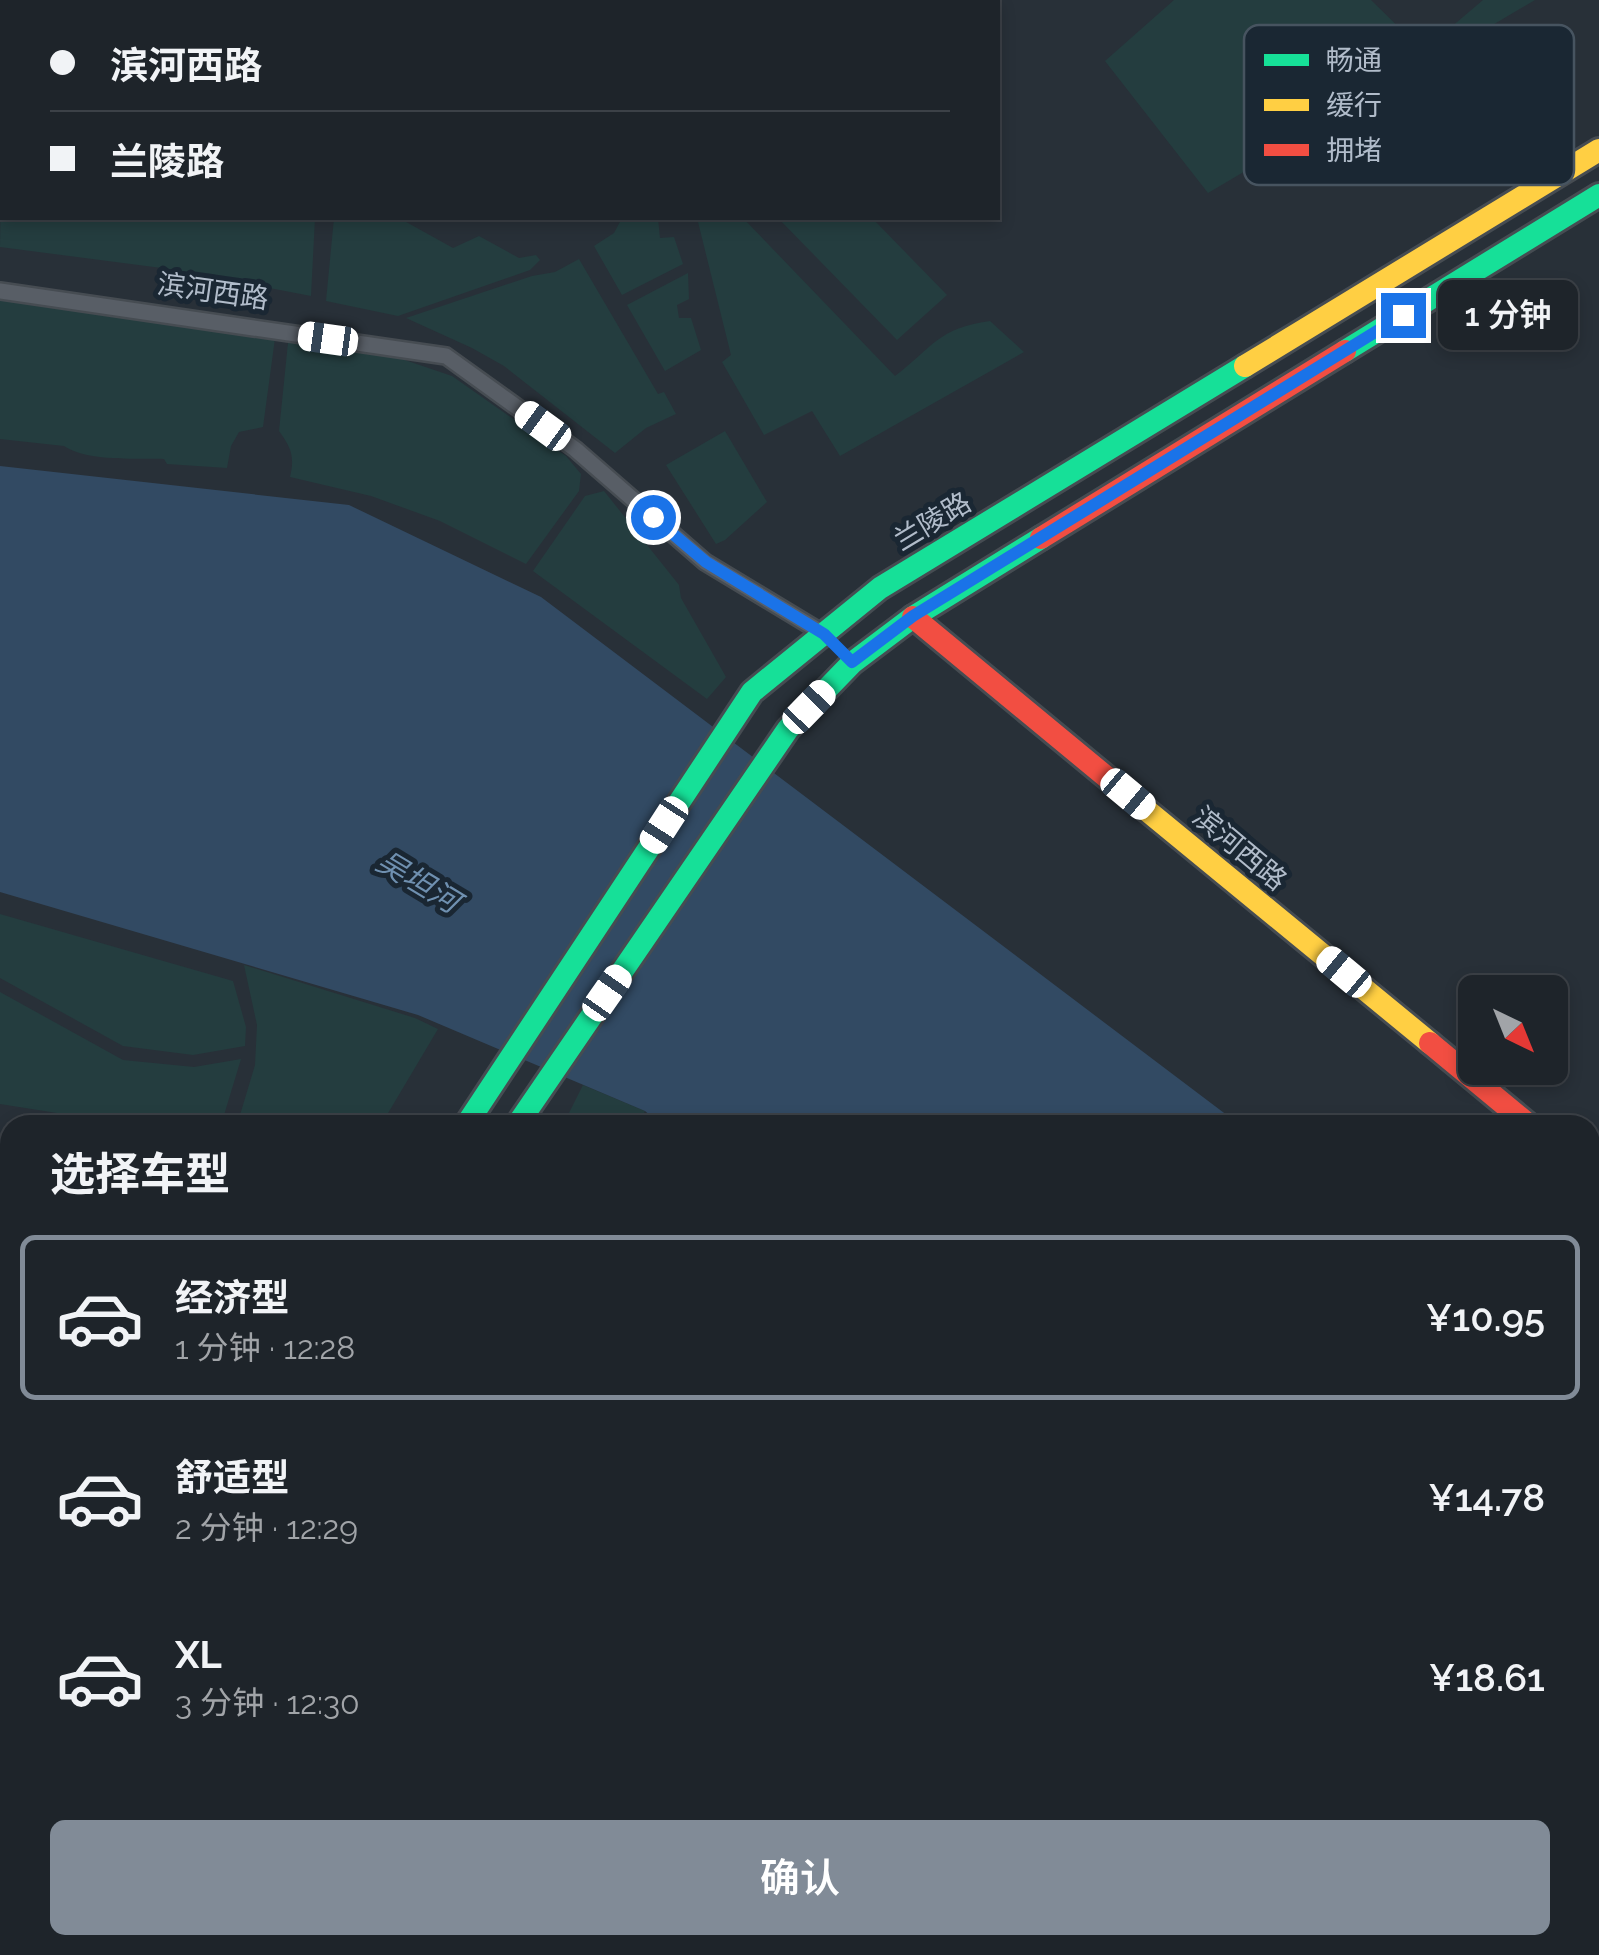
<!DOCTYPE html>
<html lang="zh">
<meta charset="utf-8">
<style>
body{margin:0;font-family:Raleway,"Noto Sans SC",sans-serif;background:#2b3036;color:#f1f3f6;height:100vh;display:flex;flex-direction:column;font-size:38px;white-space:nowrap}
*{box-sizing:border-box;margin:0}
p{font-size:32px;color:#a1a4a8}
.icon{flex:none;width:55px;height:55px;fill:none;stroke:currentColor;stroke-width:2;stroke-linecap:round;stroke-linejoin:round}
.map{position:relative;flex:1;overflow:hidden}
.details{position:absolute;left:0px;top:1115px;width:1600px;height:840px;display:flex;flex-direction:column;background:#1e242a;border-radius:30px 30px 0 0;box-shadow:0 5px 15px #0003,0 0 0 2px #3c4147}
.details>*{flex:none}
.guide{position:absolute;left:0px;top:0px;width:1000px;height:220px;box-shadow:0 5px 15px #0003,0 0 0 2px #3c4147;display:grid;align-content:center;height:220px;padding:0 50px;background:#1e242a}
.needle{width:65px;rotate:137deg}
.tools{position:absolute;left:1458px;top:975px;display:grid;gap:20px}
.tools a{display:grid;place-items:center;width:110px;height:110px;border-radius:15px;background:#1e242a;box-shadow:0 5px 15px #0003,0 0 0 2px #3c4147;font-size:50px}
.end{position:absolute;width:45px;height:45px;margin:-22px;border:12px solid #1a73e8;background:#fff;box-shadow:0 0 0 5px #fff}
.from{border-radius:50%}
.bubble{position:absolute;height:70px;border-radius:15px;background:#1e242a;box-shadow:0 5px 15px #0003,0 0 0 2px #3c4147;font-size:32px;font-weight:600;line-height:70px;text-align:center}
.car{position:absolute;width:30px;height:60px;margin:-30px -15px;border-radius:12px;box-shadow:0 0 8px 2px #0007;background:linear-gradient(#fff 24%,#345 0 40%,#fff 0 76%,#345 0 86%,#fff 0)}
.guide b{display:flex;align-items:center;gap:35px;height:95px;font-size:38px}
.guide b+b{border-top:2px solid #3c4147}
.guide i{width:25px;height:25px;background:#f1f3f6}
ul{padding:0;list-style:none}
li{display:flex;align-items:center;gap:30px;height:165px;margin:0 20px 15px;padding:0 30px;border:5px solid transparent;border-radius:15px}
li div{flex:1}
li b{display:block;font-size:38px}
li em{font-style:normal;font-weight:600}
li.selected{border-color:#818b97}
li>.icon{width:90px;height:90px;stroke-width:1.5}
h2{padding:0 50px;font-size:45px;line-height:120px}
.action{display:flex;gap:20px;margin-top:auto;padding:20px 50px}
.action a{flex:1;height:115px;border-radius:15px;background:#818b97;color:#fff;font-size:40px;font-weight:600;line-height:115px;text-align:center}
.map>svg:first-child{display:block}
</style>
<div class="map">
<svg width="1599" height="1955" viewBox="0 0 1599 1955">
<rect width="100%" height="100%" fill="#283038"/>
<g fill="#243d3f">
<polygon points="0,0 389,0 4,2"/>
<polygon points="1174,0 1371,0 1423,51 1483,0 1535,0 1208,193 1105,61"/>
<polygon points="2,120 2,218 315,218 311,296 177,270 0,247"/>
<polygon points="334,218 399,218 453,248 479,236 519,258 536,255 540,260 530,270 398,316 326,301"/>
<polygon points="622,218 658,218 660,238 674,237 683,264 622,295 594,246 614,233"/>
<path d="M 697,218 L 743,218 L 895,376 C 933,347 938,328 990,321 L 1024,352 L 840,456 L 812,411 L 764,435 L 722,362 L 731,355 Z"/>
<polygon points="778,218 872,218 947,295 897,340"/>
<polygon points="579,259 658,394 664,392 676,414 646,428 615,453 504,366 472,348 406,318 532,276 555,272"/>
<polygon points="688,273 689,299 677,305 679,318 691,318 701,350 665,371 627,305"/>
<path d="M 0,285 L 276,331 L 263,427 L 239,432 L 231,446 L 227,468 L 167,464 L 164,459 C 135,458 89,462 64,446 L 0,439 Z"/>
<path d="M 289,333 L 384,353 L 452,376 L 566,456 L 581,474 L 579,491 L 526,564 L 440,521 L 371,496 L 290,477 C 295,457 291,447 279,431 Z"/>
<polygon points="725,431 767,502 725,540 716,544 666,465"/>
<polygon points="604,491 679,585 681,598 726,677 707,699 533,571 585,496"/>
<polygon points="0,914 233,981 246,1027 245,1046 193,1055 123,1046 0,978"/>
<polygon points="244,965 415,1018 438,1029 381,1125 237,1125 255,1065 257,1025"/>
<polygon points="0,992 123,1060 194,1067 241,1059 221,1125 133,1125 0,1104"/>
<polygon points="583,1085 645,1111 641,1121 646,1125 563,1125"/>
<polygon points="0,1209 10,1210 10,1489 0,1486"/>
<polygon points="781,1945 913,1945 926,1955 792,1955"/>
<polygon points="929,1945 1034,1945 1038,1955 946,1955"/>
</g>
<g fill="#324a63">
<polygon points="0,466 349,505 541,597 1240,1125 662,1125 645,1111 418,1015 0,892"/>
<polygon points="1590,1395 1599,1402 1599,1923 1590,1915"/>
</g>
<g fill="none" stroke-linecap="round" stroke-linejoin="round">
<g stroke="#464c52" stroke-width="20">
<polyline id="lane" points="0,291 446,356 575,449 705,562 816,629"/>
</g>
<g stroke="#464c52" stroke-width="35">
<polyline id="street" points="762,1945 773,1955"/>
</g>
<g stroke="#464c52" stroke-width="28">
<g id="fast">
<polyline points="1345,351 1599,195"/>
<polyline points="466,1125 752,692 880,588 1245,366"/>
<polyline points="517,1125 788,729 852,663 913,617 1041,538"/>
<polyline points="0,1755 10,1741"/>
</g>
</g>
<g stroke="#464c52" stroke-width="28">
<g id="slow">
<polyline points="1245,366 1599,150"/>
<polyline points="1133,799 1430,1043"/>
<polyline points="1590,1176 1599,1183"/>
<polyline points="1358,1945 1370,1955"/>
</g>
</g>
<g stroke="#464c52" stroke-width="28">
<g id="jam">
<polyline points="1041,538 1345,351"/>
<polyline points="913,617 1133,799"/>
<polyline points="1430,1043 1529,1125"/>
<polyline points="0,1176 10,1177"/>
<polyline points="0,1831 10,1817"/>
</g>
</g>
<use href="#lane" stroke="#585e66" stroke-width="15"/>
<use href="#street" stroke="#585e66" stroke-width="30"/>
<use href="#fast" stroke="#16e098" stroke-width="22"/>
<use href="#slow" stroke="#ffcf43" stroke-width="22"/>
<use href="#jam" stroke="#f24e42" stroke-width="22"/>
</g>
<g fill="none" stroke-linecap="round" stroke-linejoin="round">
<polyline stroke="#1a73e8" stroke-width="12" points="653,517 706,562 824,634 852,662 913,616 1403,315"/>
</g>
<g text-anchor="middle" stroke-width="10" stroke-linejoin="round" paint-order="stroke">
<g font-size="28" fill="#b1bcca" stroke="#1a2733">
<text transform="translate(213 291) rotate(8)" y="10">滨河西路</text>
<text transform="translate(932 521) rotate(-31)" y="10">兰陵路</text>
<text transform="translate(1240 848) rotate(40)" y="10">滨河西路</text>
</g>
<g font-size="30" font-style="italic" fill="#6f90b0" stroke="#1a2733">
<text transform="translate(418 882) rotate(31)" y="10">吴坦河</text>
</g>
</g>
<rect x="1244" y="25" width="330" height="160" rx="15" fill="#1a2733" stroke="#475460" stroke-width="2.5"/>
<rect x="1264" y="54" width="45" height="12" fill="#16e098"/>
<rect x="1264" y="99" width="45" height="12" fill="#ffcf43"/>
<rect x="1264" y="144" width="45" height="12" fill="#f24e42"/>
<g font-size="28" fill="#b1bcca">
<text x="1326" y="70">畅通</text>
<text x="1326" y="115">缓行</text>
<text x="1326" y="160">拥堵</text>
</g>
</svg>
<div class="tools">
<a><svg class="needle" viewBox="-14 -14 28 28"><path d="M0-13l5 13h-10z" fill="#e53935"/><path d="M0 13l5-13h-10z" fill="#a1a4a8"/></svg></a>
</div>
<i class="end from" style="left:653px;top:517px"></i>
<i class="end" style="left:1403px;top:315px"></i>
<div class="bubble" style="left:1438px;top:280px;width:140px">1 分钟</div>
<i class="car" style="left:328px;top:339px;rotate:278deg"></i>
<i class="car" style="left:543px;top:426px;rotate:306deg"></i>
<i class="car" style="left:809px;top:707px;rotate:44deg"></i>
<i class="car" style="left:1128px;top:794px;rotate:130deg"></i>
<i class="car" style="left:664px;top:825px;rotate:213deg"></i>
<i class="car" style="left:1344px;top:972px;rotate:310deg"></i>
<i class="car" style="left:607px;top:993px;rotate:35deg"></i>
<div class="guide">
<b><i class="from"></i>滨河西路</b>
<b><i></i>兰陵路</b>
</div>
<section class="details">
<h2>选择车型</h2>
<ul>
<li class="selected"><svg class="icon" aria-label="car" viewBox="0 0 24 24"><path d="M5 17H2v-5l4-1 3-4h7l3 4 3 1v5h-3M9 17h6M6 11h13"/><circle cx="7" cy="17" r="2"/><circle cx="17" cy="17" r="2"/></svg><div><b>经济型</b><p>1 分钟 · 12:28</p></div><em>¥10.95</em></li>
<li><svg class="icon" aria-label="car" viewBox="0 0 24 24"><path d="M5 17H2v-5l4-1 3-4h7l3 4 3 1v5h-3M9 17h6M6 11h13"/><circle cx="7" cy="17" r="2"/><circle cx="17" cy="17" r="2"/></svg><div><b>舒适型</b><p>2 分钟 · 12:29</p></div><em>¥14.78</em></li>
<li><svg class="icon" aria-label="car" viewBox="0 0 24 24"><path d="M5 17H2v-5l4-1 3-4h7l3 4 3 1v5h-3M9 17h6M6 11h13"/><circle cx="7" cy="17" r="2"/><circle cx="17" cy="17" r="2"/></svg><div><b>XL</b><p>3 分钟 · 12:30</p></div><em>¥18.61</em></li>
</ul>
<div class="action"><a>确认</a></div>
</section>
</div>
